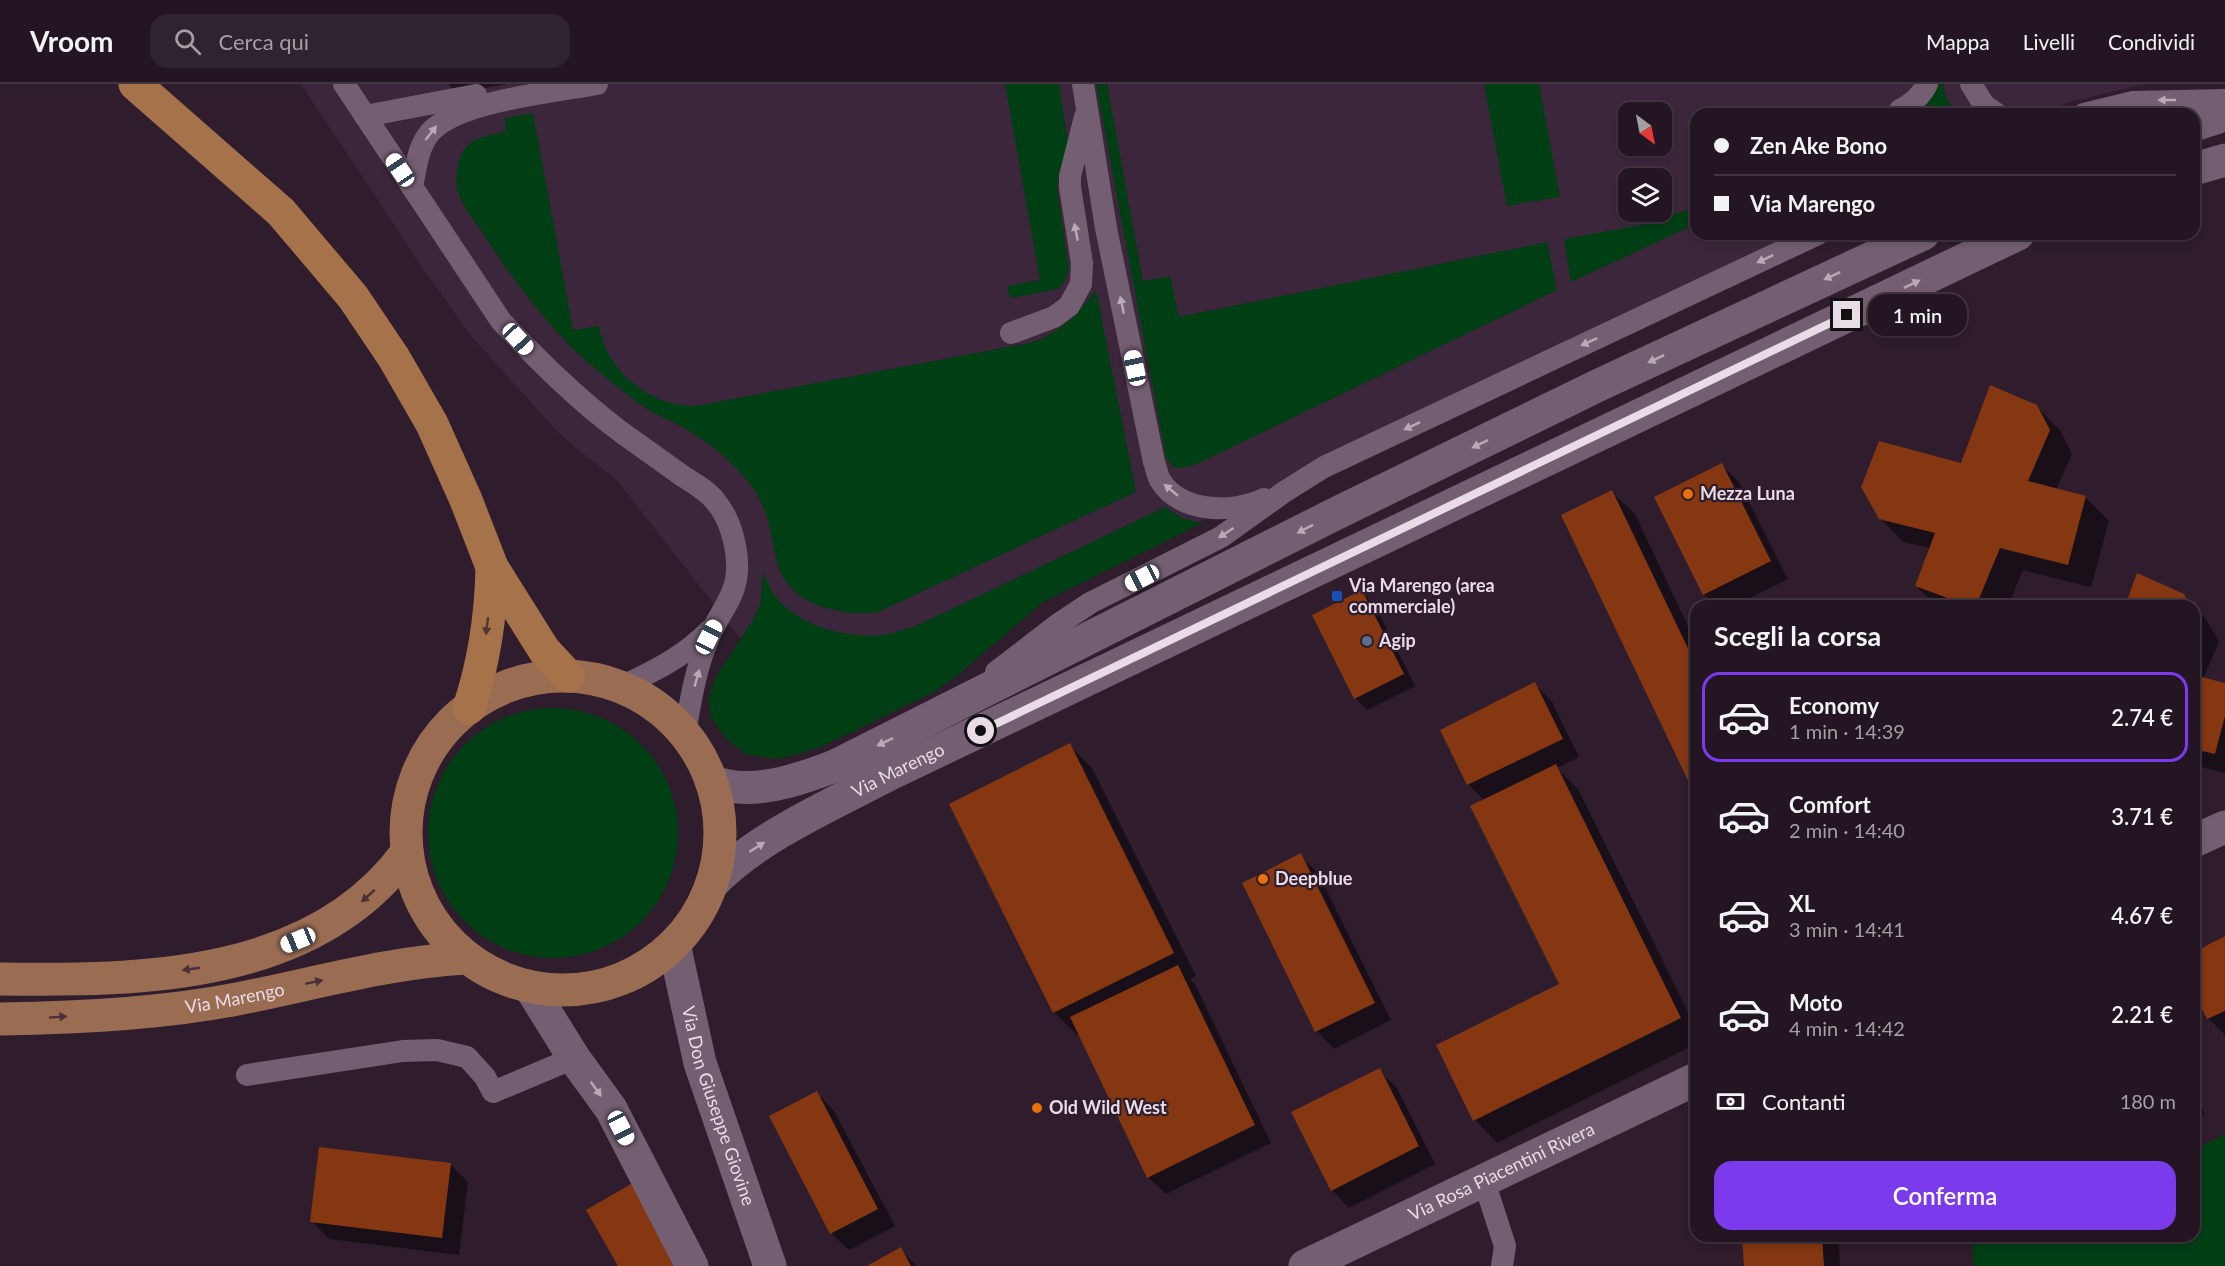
<!DOCTYPE html>
<html lang="it">
<meta charset="utf-8">
<style>
body{margin:0;font-family:Lato,sans-serif;background:#2f232f;color:#f1f3f6;height:100vh;display:flex;flex-direction:column;font-size:22px;white-space:nowrap}
*{box-sizing:border-box;margin:0}
p{font-size:20px;color:#a39fa5}
.icon{flex:none;width:33px;height:33px;fill:none;stroke:currentColor;stroke-width:2;stroke-linecap:round;stroke-linejoin:round}
.map{position:relative;flex:1;overflow:hidden}
.sheet{position:absolute;left:1690px;top:516px;width:510px;height:642px;display:flex;flex-direction:column;background:#231622;border-radius:18px;box-shadow:0 3px 9px #0003,0 0 0 2px #403540}
.sheet>*{flex:none}
.banner{position:absolute;left:1690px;top:24px;width:510px;height:132px;border-radius:18px;box-shadow:0 3px 9px #0003,0 0 0 2px #403540;display:grid;align-content:center;height:132px;padding:0 24px;background:#231622}
.needle{width:39px;rotate:148deg}
.fabs{position:absolute;left:1618px;top:18px;display:grid;gap:12px}
.fabs a{display:grid;place-items:center;width:54px;height:54px;border-radius:12px;background:#231622;box-shadow:0 3px 9px #0003,0 0 0 2px #403540;font-size:30px}
.end{position:absolute;width:27px;height:27px;margin:-14px;border:8px solid #e8dce7;background:#111;box-shadow:0 0 0 3px #111}
.from{border-radius:50%}
.bubble{position:absolute;height:42px;border-radius:18px;background:#231622;box-shadow:0 3px 9px #0003,0 0 0 2px #403540;font-size:20px;font-weight:600;line-height:42px;text-align:center}
.car{position:absolute;width:18px;height:36px;margin:-18px -9px;border-radius:8px;box-shadow:0 0 4px 2px #0007;background:linear-gradient(#fff 24%,#345 0 40%,#fff 0 76%,#345 0 86%,#fff 0)}
.banner b{display:flex;align-items:center;gap:21px;height:57px;font-size:22px}
.banner b+b{border-top:2px solid #403540}
.banner i{width:15px;height:15px;background:#f1f3f6}
ul{padding:0;list-style:none}
li{display:flex;align-items:center;gap:18px;height:90px;margin:0 12px 9px;padding:0 12px;border:3px solid transparent;border-radius:18px}
li div{flex:1}
li b{display:block;font-size:22px}
li em{font-style:normal;font-weight:600}
li.current{border-color:#7c3aed}
li>.icon{width:54px;height:54px;stroke-width:1.5}
h2{padding:0 24px;font-size:27px;line-height:72px}
.pay{display:flex;align-items:center;gap:15px;height:66px;padding:0 24px;font-size:22px}
.pay p{margin-inline-start:auto}
.primary-button{display:flex;gap:12px;margin-top:auto;padding:12px 24px}
.primary-button a{flex:1;height:69px;border-radius:18px;background:#7c3aed;color:#fff;font-size:24px;font-weight:600;line-height:69px;text-align:center}
header{display:flex;align-items:center;gap:36px;box-sizing:border-box;height:84px;padding:0 30px;background:#231622;border-bottom:2px solid #403540}
header strong{font-size:28px}
nav{display:flex;gap:33px;margin-inline-start:auto;font-size:21px}
.search{width:420px;height:54px;background:#2f232f;display:flex;align-items:center;gap:15px;box-sizing:border-box;padding:0 21px;border-radius:18px;color:#a39fa5;font-size:22px}
.map>svg:first-child{display:block}
</style>
<header>
<strong>Vroom</strong>
<div class="search"><svg class="icon" aria-label="search" viewBox="0 0 24 24"><circle cx="10" cy="10" r="6"/><path d="M15 15l6 6"/></svg>Cerca qui</div>
<nav><a>Mappa</a><a>Livelli</a><a>Condividi</a></nav>
</header>
<div class="map">
<svg width="2225" height="1182" viewBox="0 0 2225 1182">
<rect width="100%" height="100%" fill="#2f1d2e"/>
<path fill="#3c263b" fill-rule="evenodd" d="M 301,0 L 2155,0 L 2140,1 L 2070,18 L 2044,30 L 1696,30 L 1696,150 L 1791,150 L 1048,511 L 822,659 L 617,396 L 577,365 L 556,346 L 472,253 L 424,186 ZM 1629,28 L 1662,28 L 1662,62 L 1629,62 ZM 1629,94 L 1662,94 L 1662,128 L 1629,128 Z"/>
<g fill="#003e14">
<polygon points="1005,0 1059,0 1068,59 1057,102 1069,186 1065,197 1058,205 1010,214 1007,202 1040,196"/>
<polygon points="1096,0 1107,0 1143,197 1170,192 1179,233 1547,158 1557,206 1197,380 1181,384 1173,383 1166,373"/>
<polygon points="1484,0 1539,0 1560,113 1507,122"/>
<polygon points="1939,0 1943,0 1946,13 1952,24 1938,30 1910,30 1932,11"/>
<path d="M 533,29 L 573,246 L 599,242 C 607,288 649,322 695,322 L 1029,259 C 1059,250 1077,231 1096,206 L 1136,408 L 878,528 C 845,533 795,523 780,487 C 772,466 772,442 763,422 C 756,406 746,394 734,382 C 718,365 695,350 675,339 C 666,334 656,331 647,325 C 632,315 618,303 604,292 C 556,254 517,202 484,151 C 474,136 461,121 457,104 C 455,91 458,70 468,61 C 477,52 495,51 506,47 L 505,34 Z"/>
<polygon points="1696,123 1696,140 1571,198 1564,155 1642,141"/>
<path d="M 1165,423 L 1182,434 L 1202,439 L 1043,518 L 958,591 L 934,608 L 823,662 L 792,672 L 773,675 L 746,670 L 726,655 L 712,635 L 708,618 L 714,596 L 754,534 L 760,520 L 763,487 C 776,536 837,555 882,551 C 894,549 906,545 918,541 Z"/>
<circle cx="553" cy="749" r="125"/>
<polygon points="2225,1050 2225,1182 1974,1182 1972,1152 2194,1152 2195,1065"/>
</g>
<g fill="#0007">
<polygon points="448,0 507,0 458,9"/>
<polygon points="2036,322 2060,346 2072,370 2056,406 2086,414 2109,437 2091,503 2023,486 2008,522 1937,522 1916,502 1930,464 1903,458 1880,434 1961,381"/>
<polygon points="1722,381 1739,398 1788,495 1734,522 1716,522 1704,510 1656,414"/>
<polygon points="1612,408 1635,430 1696,559 1696,709 1563,431"/>
<polygon points="1362,508 1374,520 1415,602 1367,626 1355,614"/>
<polygon points="2194,523 2206,535 2219,558 2203,595 2225,601 2225,689 2194,681"/>
<polygon points="1535,600 1552,618 1579,673 1557,684 1578,705 1696,944 1696,960 1497,1059 1475,1036 1561,901 1485,717 1469,701 1442,647"/>
<polygon points="1069,661 1092,684 1196,892 1190,895 1195,900 1271,1059 1166,1110 1148,1093 1080,950 1077,951 1054,928"/>
<polygon points="1300,771 1318,789 1391,936 1334,965 1317,947"/>
<polygon points="2225,854 2225,951 2208,934 2194,905"/>
<polygon points="1379,986 1397,1004 1435,1080 1349,1124 1332,1106"/>
<polygon points="2194,1008 2205,1030 2194,1035"/>
<polygon points="817,1009 834,1027 895,1142 849,1166 831,1149"/>
<polygon points="451,1081 468,1098 459,1171 329,1155 312,1137"/>
<polygon points="1744,1152 1828,1152 1839,1162 1840,1182 1746,1182"/>
<polygon points="900,1165 917,1182 870,1182"/>
</g>
<g fill="#843711">
<polygon points="1990,301 2037,321 2050,346 2028,397 2086,412 2068,481 2000,464 1976,522 1969,522 1915,502 1935,449 1879,435 1861,403 1879,357 1961,379"/>
<polygon points="1722,379 1771,477 1703,511 1654,413"/>
<polygon points="1612,406 1696,581 1696,713 1561,431"/>
<polygon points="2137,489 2184,510 2190,522 2125,522"/>
<polygon points="1362,506 1404,590 1354,615 1312,531"/>
<polygon points="2194,591 2225,599 2225,632 2215,670 2194,665"/>
<polygon points="1535,598 1563,655 1467,701 1440,646"/>
<polygon points="1070,659 1174,869 1053,929 949,720"/>
<polygon points="1556,680 1681,934 1473,1037 1436,961 1559,900 1470,722"/>
<polygon points="1301,769 1375,919 1315,948 1242,799"/>
<polygon points="2225,852 2225,927 2207,935 2194,909 2194,868"/>
<polygon points="1178,881 1255,1041 1147,1094 1070,933"/>
<polygon points="1380,984 1419,1062 1331,1107 1291,1028"/>
<polygon points="817,1007 878,1125 830,1150 769,1032"/>
<polygon points="319,1063 451,1079 442,1154 310,1138"/>
<polygon points="638,1096 685,1182 618,1182 586,1126"/>
<polygon points="1742,1152 1822,1152 1824,1182 1744,1182"/>
<polygon points="901,1163 911,1182 867,1182"/>
</g>
<g fill="none" stroke-linecap="round" stroke-linejoin="round">
<g stroke="#745f72" stroke-width="22">
<path d="M 344,0 L 501,237 C 539,277 577,315 621,348 C 642,363 663,378 684,393 C 695,400 708,407 716,418 C 732,437 740,471 736,496 C 732,517 717,533 709,553 C 696,583 690,618 685,650"/>
<path d="M 1083,0 L 1106,144 L 1154,378 C 1156,383 1157,390 1160,396 C 1180,429 1233,430 1264,415"/>
<polyline points="1971,0 1984,21 1997,30"/>
<path d="M 1900,26 C 1912,20 1921,12 1927,0"/>
<polyline points="2084,30 2133,18 2225,16"/>
<polyline points="365,32 476,11"/>
<path d="M 412,103 C 416,86 417,66 428,51 C 453,17 555,8 597,0"/>
<polyline points="1011,249 1054,233 1069,222 1081,200 1082,179 1070,103 1070,92 1085,33"/>
<polyline points="996,588 1057,541 1090,519 1221,453 1284,408 1324,383 1818,150"/>
<path d="M 621,603 C 654,587 684,573 710,546"/>
<polyline points="247,991 403,967 437,966 467,973 485,993 493,1008 574,974"/>
<polyline points="1484,1097 1505,1162 1502,1182"/>
</g>
<g stroke="#745f72" stroke-width="33">
<polyline points="2194,757 2225,743"/>
<path id="s1" d="M 674,860 L 700,979 L 770,1182"/>
<polyline points="530,903 574,974 611,1025 692,1182"/>
<path id="s2" d="M 1305,1182 L 1696,995"/>
</g>
<g stroke="#745f72" stroke-width="33">
<polyline points="2194,41 2225,31"/>
<polyline points="2194,85 2225,76"/>
<path d="M 711,697 C 751,713 799,696 837,681 L 1333,431 L 1599,301 L 1923,150"/>
<path id="s3" d="M 712,800 C 756,753 837,718 894,688 L 2018,150"/>
</g>
<g stroke="#9a6d53" stroke-width="33">
<circle cx="563" cy="749" r="157"/>
<path d="M 0,895 C 142,897 315,895 407,768"/>
<path id="s4" d="M 0,935 C 79,934 160,930 237,915 C 314,900 389,878 467,874"/>
</g>
<g stroke="#a67249" stroke-width="33">
<polyline points="135,0 281,128 353,213 394,274 432,340 466,416 492,483 544,566 568,592"/>
<path d="M 469,624 C 484,579 491,531 492,483"/>
</g>
</g>
<defs><path id="oneway-solid" d="M-6-.8H1V-3.2L6.5 0L1 3.2V.8H-6Z" transform="scale(1.5)"/></defs>
<g fill="#baaab8">
<use href="#oneway-solid" transform="translate(2167 16) rotate(180)"/>
<use href="#oneway-solid" transform="translate(431 49) rotate(-52)"/>
<use href="#oneway-solid" transform="translate(1076 148) rotate(-101)"/>
<use href="#oneway-solid" transform="translate(1765 175) rotate(155)"/>
<use href="#oneway-solid" transform="translate(1832 192) rotate(155)"/>
<use href="#oneway-solid" transform="translate(1912 200) rotate(-26)"/>
<use href="#oneway-solid" transform="translate(1122 221) rotate(-102)"/>
<use href="#oneway-solid" transform="translate(1589 258) rotate(155)"/>
<use href="#oneway-solid" transform="translate(1656 275) rotate(155)"/>
<use href="#oneway-solid" transform="translate(1412 342) rotate(155)"/>
<use href="#oneway-solid" transform="translate(1480 360) rotate(154)"/>
<use href="#oneway-solid" transform="translate(1171 406) rotate(-140)"/>
<use href="#oneway-solid" transform="translate(1305 445) rotate(153)"/>
<use href="#oneway-solid" transform="translate(1226 449) rotate(147)"/>
<use href="#oneway-solid" transform="translate(697 594) rotate(-74)"/>
<use href="#oneway-solid" transform="translate(885 658) rotate(154)"/>
<use href="#oneway-solid" transform="translate(757 763) rotate(-32)"/>
<use href="#oneway-solid" transform="translate(596 1005) rotate(54)"/>
</g>
<use fill="#533736" href="#oneway-solid" transform="translate(487 542) rotate(97)"/>
<g fill="#4a3137">
<use href="#oneway-solid" transform="translate(368 812) rotate(138)"/>
<use href="#oneway-solid" transform="translate(191 885) rotate(172)"/>
<use href="#oneway-solid" transform="translate(314 898) rotate(-12)"/>
<use href="#oneway-solid" transform="translate(58 933) rotate(-4)"/>
</g>
<g fill="none" stroke-linecap="round" stroke-linejoin="round">
<polyline stroke="#e8dce7" stroke-width="8" points="981,647 1847,231"/>
</g>
<g fill="#e8710a" stroke="#2f1d2e" stroke-width="2">
<circle cx="1688" cy="410" r="6"/>
<circle cx="1263" cy="795" r="6"/>
<circle cx="1037" cy="1024" r="6"/>
</g>
<rect fill="#1a4fb4" stroke="#2f1d2e" stroke-width="2" x="1331" y="506" width="12" height="12" rx="3"/>
<circle fill="#5c6f8a" stroke="#2f1d2e" stroke-width="2" cx="1367" cy="557" r="6"/>
<g text-anchor="middle" stroke-width="4.5" stroke-linejoin="round" paint-order="stroke">
<g font-size="18" font-weight="bold" fill="#e8dce7" stroke="#2f1d2e" text-anchor="start">
<text x="1700" y="416">Mezza Luna</text>
<text x="1349" y="508">Via Marengo (area<tspan x="1349" dy="21">commerciale)</tspan></text>
<text x="1379" y="563">Agip</text>
<text x="1275" y="801">Deepblue</text>
<text x="1049" y="1030">Old Wild West</text>
</g>
<g font-size="18" fill="#e8dce7" stroke="#2f1d2e">
<text dy="6" stroke="none"><textPath href="#s3" startOffset="219">Via Marengo</textPath></text>
<text dy="6" stroke="none"><textPath href="#s4" startOffset="236">Via Marengo</textPath></text>
<text dy="6" stroke="none"><textPath href="#s1" startOffset="168">Via Don Giuseppe Giovine</textPath></text>
<text dy="6" stroke="none"><textPath href="#s2" startOffset="218">Via Rosa Piacentini Rivera</textPath></text>
</g>
</g>
</svg>
<div class="fabs">
<a><svg class="needle" viewBox="-14 -14 28 28"><path d="M0-13l5 13h-10z" fill="#e53935"/><path d="M0 13l5-13h-10z" fill="#a39fa5"/></svg></a>
<a><svg class="icon" aria-label="layers" viewBox="0 0 24 24"><path d="M12 4l9 5-9 5-9-5zM3 14l9 5 9-5"/></svg></a>
</div>
<i class="end from" style="left:981px;top:647px"></i>
<i class="end" style="left:1847px;top:231px"></i>
<div class="bubble" style="left:1868px;top:210px;width:99px">1 min</div>
<i class="car" style="left:400px;top:86px;rotate:326deg"></i>
<i class="car" style="left:518px;top:255px;rotate:137deg"></i>
<i class="car" style="left:1135px;top:284px;rotate:348deg"></i>
<i class="car" style="left:1142px;top:494px;rotate:243deg"></i>
<i class="car" style="left:709px;top:553px;rotate:27deg"></i>
<i class="car" style="left:298px;top:856px;rotate:248deg"></i>
<i class="car" style="left:621px;top:1044px;rotate:153deg"></i>
<div class="banner">
<b><i class="from"></i>Zen Ake Bono</b>
<b><i></i>Via Marengo</b>
</div>
<section class="sheet">
<h2>Scegli la corsa</h2>
<ul>
<li class="current"><svg class="icon" aria-label="car" viewBox="0 0 24 24"><path d="M5 17H2v-5l4-1 3-4h7l3 4 3 1v5h-3M9 17h6M6 11h13"/><circle cx="7" cy="17" r="2"/><circle cx="17" cy="17" r="2"/></svg><div><b>Economy</b><p>1 min · 14:39</p></div><em>2.74 €</em></li>
<li><svg class="icon" aria-label="car" viewBox="0 0 24 24"><path d="M5 17H2v-5l4-1 3-4h7l3 4 3 1v5h-3M9 17h6M6 11h13"/><circle cx="7" cy="17" r="2"/><circle cx="17" cy="17" r="2"/></svg><div><b>Comfort</b><p>2 min · 14:40</p></div><em>3.71 €</em></li>
<li><svg class="icon" aria-label="car" viewBox="0 0 24 24"><path d="M5 17H2v-5l4-1 3-4h7l3 4 3 1v5h-3M9 17h6M6 11h13"/><circle cx="7" cy="17" r="2"/><circle cx="17" cy="17" r="2"/></svg><div><b>XL</b><p>3 min · 14:41</p></div><em>4.67 €</em></li>
<li><svg class="icon" aria-label="car" viewBox="0 0 24 24"><path d="M5 17H2v-5l4-1 3-4h7l3 4 3 1v5h-3M9 17h6M6 11h13"/><circle cx="7" cy="17" r="2"/><circle cx="17" cy="17" r="2"/></svg><div><b>Moto</b><p>4 min · 14:42</p></div><em>2.21 €</em></li>
</ul>
<div class="pay"><svg class="icon" aria-label="cash" viewBox="0 0 24 24"><path d="M3 7h18v10H3z"/><circle cx="12" cy="12" r="2"/></svg>Contanti<p>180 m</p></div>
<div class="primary-button"><a>Conferma</a></div>
</section>
</div>
